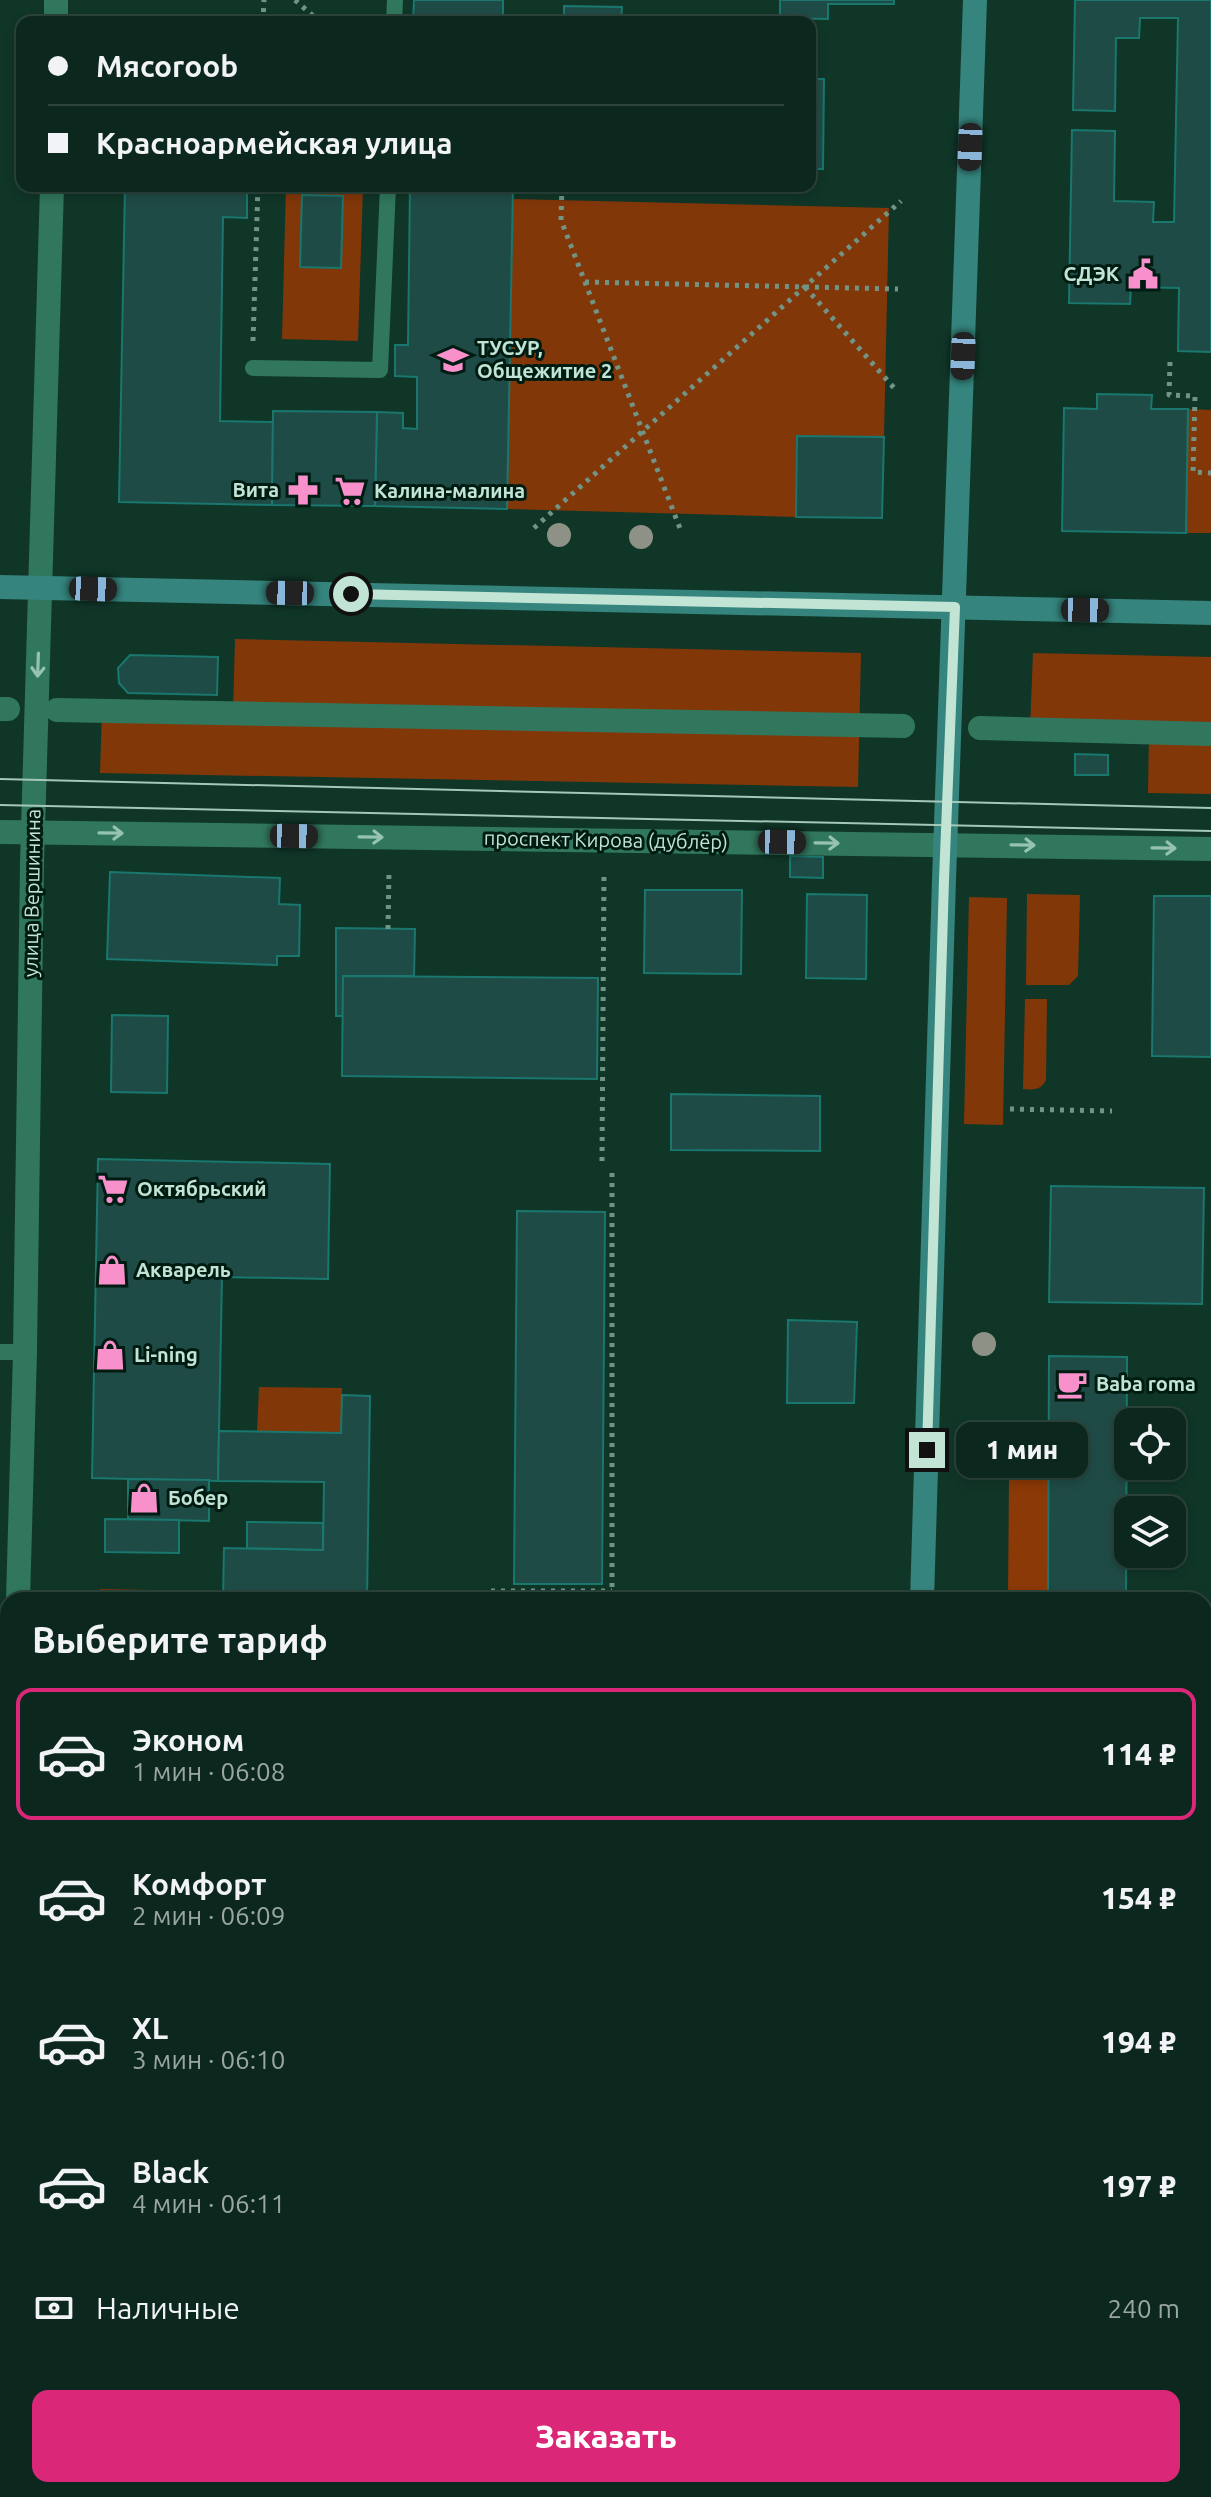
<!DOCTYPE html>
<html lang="ru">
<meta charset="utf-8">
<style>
body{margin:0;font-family:Ubuntu,sans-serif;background:#153027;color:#f1f3f6;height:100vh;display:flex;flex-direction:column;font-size:30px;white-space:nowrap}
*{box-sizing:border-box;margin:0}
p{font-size:26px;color:#9aa6a4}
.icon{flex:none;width:44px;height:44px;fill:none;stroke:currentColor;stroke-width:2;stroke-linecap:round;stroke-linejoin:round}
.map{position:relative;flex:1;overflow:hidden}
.side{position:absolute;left:0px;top:1592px;width:1212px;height:906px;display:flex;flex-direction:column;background:#0c281e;border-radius:24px 24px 0 0;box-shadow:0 4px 12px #0003,0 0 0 2px #2c443c}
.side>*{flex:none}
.hud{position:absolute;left:16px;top:16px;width:800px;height:176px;border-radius:16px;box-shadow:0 4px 12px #0003,0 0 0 2px #2c443c;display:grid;align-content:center;height:176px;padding:0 32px;background:#0c281e}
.buttons{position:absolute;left:1114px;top:1408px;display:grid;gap:16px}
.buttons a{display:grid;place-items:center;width:72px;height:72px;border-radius:16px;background:#0c281e;box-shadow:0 4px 12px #0003,0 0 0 2px #2c443c;font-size:40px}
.end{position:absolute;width:36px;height:36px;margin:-18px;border:10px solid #c2e4d4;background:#111;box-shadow:0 0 0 4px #111}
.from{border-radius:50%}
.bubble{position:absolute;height:56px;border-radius:16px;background:#0c281e;box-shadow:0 4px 12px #0003,0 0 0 2px #2c443c;font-size:26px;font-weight:800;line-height:56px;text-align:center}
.car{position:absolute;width:24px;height:48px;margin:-24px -12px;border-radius:10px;box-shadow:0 0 6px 2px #0007;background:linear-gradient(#222 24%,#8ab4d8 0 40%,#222 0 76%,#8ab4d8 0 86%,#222 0)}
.hud b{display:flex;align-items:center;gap:28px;height:76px;font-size:30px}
.hud b+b{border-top:2px solid #2c443c}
.hud i{width:20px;height:20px;background:#f1f3f6}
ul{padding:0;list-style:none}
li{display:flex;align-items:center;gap:24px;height:132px;margin:0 16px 12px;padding:0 16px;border:4px solid transparent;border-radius:16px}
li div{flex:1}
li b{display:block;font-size:30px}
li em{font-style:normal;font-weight:800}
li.on{border-color:#db2777}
li>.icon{width:72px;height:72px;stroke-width:1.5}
h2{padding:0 32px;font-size:36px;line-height:96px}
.pay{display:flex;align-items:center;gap:20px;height:88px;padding:0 32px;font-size:30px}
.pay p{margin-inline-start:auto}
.primary-button{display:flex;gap:16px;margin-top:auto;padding:16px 32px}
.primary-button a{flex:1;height:92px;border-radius:16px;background:#db2777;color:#fff;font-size:32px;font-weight:800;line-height:92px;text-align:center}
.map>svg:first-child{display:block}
</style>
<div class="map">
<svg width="1211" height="2497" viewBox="0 0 1211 2497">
<rect width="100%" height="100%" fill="#103628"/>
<g fill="#823709">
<polygon points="286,186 363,186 358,341 282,339"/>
<polygon points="513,199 889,208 884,437 797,436 796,517 507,509"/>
<polygon points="1188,409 1211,410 1211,533 1186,533"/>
<polygon points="235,639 861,653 858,787 100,773 102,711 233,713"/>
<polygon points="1033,653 1211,657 1211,794 1148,793 1149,733 1030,729"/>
<polygon points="1027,894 1080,895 1078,976 1069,985 1026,985"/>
<polygon points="969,897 1007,898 1003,1125 964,1124"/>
<path d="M 1025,999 L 1047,999 L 1046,1080 C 1041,1090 1034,1090 1023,1089 Z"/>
<polygon points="259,1387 342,1388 341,1433 257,1432"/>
<polygon points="100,1589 199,1591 199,1600 100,1600"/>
</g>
<polygon fill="#8b3906" points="1009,1477 1049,1477 1048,1600 1008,1600"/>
<g fill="#1f4b46" stroke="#19776e" stroke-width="2">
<polygon points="414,0 503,0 503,22 413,22"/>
<polygon points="780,0 894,0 894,4 828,4 828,19 780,18"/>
<polygon points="1075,0 1211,0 1211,352 1178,351 1179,288 1131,287 1130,304 1069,303 1072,130 1115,131 1114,201 1154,202 1153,222 1174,222 1178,18 1140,18 1139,38 1116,38 1115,111 1073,110"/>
<polygon points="564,6 622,7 621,22 564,22"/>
<polygon points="810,79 824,79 823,169 810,169"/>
<polygon points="125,186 247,186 247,218 223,217 220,421 273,422 272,505 119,502"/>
<polygon points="410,186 513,186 507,509 375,506 377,412 403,413 403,428 417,429 417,377 395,376 395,345 408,345"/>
<polygon points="302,195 343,196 341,268 300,267"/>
<polygon points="1097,394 1152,395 1151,409 1188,409 1186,533 1062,531 1064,408 1097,409"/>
<polygon points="273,411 377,412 375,506 272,505"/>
<polygon points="797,436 884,437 882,518 796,517"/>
<polygon points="130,655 218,657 217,695 128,693 119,683 118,668"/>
<polygon points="1075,754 1108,755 1108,775 1075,775"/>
<polygon points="790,856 823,857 823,878 790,877"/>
<polygon points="110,872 280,878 279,904 300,905 299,956 277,956 277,965 107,959"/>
<polygon points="645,890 742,890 741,974 644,973"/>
<polygon points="807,894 867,895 866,979 806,978"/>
<polygon points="1154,896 1211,896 1211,1057 1152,1056"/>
<polygon points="336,928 415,929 414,976 343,976 343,1016 336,1016"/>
<polygon points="343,976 598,978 597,1079 342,1076"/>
<polygon points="112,1015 168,1016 167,1093 111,1092"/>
<polygon points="671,1094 820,1096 820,1151 671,1150"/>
<polygon points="98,1159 330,1164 328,1279 222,1277 218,1481 92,1478"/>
<polygon points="1051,1186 1204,1188 1202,1304 1049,1302"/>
<polygon points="517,1211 605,1212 602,1584 514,1584"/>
<polygon points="788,1320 857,1322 854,1403 787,1403"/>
<polygon points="1049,1356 1127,1357 1126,1600 1048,1600"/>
<polygon points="342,1395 370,1396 367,1600 223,1600 224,1548 323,1550 324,1482 218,1481 219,1431 341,1433"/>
<polygon points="128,1479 209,1480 209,1521 128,1519"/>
<polygon points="105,1519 179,1520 179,1553 105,1552"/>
<polygon points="247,1522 323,1523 323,1550 247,1548"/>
<polygon points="1204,1981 1211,1982 1211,2030 1204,2030"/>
<rect x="1204" y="2129" width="7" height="202"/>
</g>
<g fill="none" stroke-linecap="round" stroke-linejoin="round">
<g stroke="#719485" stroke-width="5" stroke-dasharray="4 6" stroke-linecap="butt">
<polyline points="295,0 320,22"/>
<polyline points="263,22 264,0"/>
<polyline points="562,186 561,220 681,531"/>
<polyline points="585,282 898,289"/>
<polyline points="805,287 895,389"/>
<polyline points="253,341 258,186"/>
<polyline points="1170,362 1169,395 1195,396 1193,472 1211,473"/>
<polyline points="534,528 901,201"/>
<polyline points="388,929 389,870"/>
<polyline points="1010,1109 1112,1111"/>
<polyline points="602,1161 604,874"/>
<polyline points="612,1173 612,1600"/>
<polyline points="491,1591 612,1591"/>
<polyline points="1204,1888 1209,1888 1211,1884"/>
<polyline points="1204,2370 1211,2367"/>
</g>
<g stroke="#31775d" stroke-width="16">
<polyline points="394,22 395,0"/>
<polyline points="253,368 380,370 388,186"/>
<polyline points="0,1352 25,1352"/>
<polyline points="0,1750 8,1751"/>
<polyline points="0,1786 8,1786"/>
</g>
<g stroke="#31775d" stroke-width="24">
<polyline points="56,22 56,0"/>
<polyline points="0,709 8,709"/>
<polyline points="57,710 903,726"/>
<polyline points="980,728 1211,734"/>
<polyline points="0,832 1211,849"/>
<polyline points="18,1600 25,1352 32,863 52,186"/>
<polyline points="1204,1641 1211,1639"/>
<polyline points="0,2193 8,1954"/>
</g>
<g stroke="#35847d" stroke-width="24">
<polyline points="0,587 1211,613"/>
<polyline points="922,1600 944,880 975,0"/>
<polyline points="0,2429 8,2431"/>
<polyline points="1204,2463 1211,2463"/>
<polyline points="927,2490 929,2497"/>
</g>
<g stroke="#a5c8b8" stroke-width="2">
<polyline points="0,779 1211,808"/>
<polyline points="0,805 1211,831"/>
</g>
</g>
<g fill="#8e9286">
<circle cx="559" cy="535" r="12"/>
<circle cx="641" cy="537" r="12"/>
<circle cx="984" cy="1344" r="12"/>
</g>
<defs><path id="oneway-shaft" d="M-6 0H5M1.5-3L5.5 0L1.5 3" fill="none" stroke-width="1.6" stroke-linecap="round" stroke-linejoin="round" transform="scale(2)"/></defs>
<g stroke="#96c3b0">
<use href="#oneway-shaft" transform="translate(38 665) rotate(92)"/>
<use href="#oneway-shaft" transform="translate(111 833) rotate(1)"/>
<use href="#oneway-shaft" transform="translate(371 837) rotate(1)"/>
<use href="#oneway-shaft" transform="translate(827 843) rotate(1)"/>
<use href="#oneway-shaft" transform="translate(1023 845) rotate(1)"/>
<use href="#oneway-shaft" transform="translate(1164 848) rotate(1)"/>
</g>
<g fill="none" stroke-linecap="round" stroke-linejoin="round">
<polyline stroke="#c2e4d4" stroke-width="10" points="351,594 955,607 944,880 927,1450"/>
</g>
<defs>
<g id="civic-bare" transform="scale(2.4)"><path d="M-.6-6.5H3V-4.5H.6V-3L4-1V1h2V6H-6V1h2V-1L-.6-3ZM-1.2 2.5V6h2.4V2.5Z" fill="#f890cc" stroke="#001c12" stroke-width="2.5" paint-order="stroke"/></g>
<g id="university-bare" transform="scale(2.4)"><path d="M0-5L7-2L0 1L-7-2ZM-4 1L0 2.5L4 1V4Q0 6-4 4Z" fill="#f890cc" stroke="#001c12" stroke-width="2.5" paint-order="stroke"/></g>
<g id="pharmacy-bare" transform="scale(2.4)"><path d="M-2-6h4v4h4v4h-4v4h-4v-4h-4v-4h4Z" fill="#f890cc" stroke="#001c12" stroke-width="2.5" paint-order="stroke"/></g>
<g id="supermarket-bare" transform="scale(2.4)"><path d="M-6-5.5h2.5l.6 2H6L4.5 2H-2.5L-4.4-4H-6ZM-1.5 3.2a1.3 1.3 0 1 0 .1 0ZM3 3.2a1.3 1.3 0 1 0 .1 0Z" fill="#f890cc" stroke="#001c12" stroke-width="2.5" paint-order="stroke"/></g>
<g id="shop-bare" transform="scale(2.4)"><path d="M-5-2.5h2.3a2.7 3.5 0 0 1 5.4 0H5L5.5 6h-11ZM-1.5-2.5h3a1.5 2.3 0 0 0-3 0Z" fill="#f890cc" stroke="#001c12" stroke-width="2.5" paint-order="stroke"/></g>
<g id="cafe-bare" transform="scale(2.4)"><path d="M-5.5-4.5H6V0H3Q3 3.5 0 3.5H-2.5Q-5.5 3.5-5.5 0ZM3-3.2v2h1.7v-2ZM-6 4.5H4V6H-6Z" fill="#f890cc" stroke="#001c12" stroke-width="2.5" paint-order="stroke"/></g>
</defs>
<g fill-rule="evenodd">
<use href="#civic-bare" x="1143" y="274"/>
<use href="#university-bare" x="453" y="360"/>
<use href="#pharmacy-bare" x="303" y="490"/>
<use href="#supermarket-bare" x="350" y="491"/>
<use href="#supermarket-bare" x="113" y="1189"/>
<use href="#shop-bare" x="112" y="1270"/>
<use href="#shop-bare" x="110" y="1355"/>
<use href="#cafe-bare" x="1072" y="1384"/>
<use href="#shop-bare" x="144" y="1498"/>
</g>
<g text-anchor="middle" stroke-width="6" stroke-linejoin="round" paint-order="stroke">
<g font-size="20" font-weight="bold" fill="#c2e4d4" stroke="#001c12" text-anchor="start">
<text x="1119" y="281" text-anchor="end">СДЭК</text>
<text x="477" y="355">ТУСУР,<tspan x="477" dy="23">Общежитие 2</tspan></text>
<text x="279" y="497" text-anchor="end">Вита</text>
<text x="374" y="498">Калина-малина</text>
<text x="137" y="1196">Октябрьский</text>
<text x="136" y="1277">Акварель</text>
<text x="134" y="1362">Li-ning</text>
<text x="1096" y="1391">Baba roma</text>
<text x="168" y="1505">Бобер</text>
</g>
<g font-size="20" fill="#c2e4d4" stroke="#001c12">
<text transform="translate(606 840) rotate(1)" y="7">проспект Кирова (дублёр)</text>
<text transform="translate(32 893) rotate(-89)" y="7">улица Вершинина</text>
</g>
</g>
</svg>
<div class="buttons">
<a><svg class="icon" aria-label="locate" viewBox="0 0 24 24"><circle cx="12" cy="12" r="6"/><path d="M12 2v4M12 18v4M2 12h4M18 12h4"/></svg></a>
<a><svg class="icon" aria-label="layers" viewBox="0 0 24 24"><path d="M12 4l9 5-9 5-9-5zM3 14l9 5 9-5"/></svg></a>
</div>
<i class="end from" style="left:351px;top:594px"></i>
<i class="end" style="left:927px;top:1450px"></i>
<div class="bubble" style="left:956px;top:1422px;width:132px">1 мин</div>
<i class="car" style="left:970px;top:147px;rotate:182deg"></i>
<i class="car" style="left:963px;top:356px;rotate:182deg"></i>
<i class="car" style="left:93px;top:589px;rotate:92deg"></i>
<i class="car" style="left:290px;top:593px;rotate:271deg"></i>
<i class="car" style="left:1085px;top:610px;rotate:91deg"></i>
<i class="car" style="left:294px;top:836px;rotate:91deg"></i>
<i class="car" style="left:782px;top:842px;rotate:91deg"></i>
<div class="hud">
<b><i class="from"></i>Мясоroob</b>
<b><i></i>Красноармейская улица</b>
</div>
<section class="side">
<h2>Выберите тариф</h2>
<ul>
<li class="on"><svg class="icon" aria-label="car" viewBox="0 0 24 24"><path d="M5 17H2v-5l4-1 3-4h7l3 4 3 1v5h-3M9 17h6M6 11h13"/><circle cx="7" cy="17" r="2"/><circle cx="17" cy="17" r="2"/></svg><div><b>Эконом</b><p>1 мин · 06:08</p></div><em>114 ₽</em></li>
<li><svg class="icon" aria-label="car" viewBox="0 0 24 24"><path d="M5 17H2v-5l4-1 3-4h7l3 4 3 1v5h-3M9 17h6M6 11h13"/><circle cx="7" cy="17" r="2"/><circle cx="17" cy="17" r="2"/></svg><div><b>Комфорт</b><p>2 мин · 06:09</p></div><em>154 ₽</em></li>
<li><svg class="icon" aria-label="car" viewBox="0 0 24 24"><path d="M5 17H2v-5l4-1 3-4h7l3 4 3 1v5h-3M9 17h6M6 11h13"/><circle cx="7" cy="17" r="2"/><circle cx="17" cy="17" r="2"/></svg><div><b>XL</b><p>3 мин · 06:10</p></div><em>194 ₽</em></li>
<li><svg class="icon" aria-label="car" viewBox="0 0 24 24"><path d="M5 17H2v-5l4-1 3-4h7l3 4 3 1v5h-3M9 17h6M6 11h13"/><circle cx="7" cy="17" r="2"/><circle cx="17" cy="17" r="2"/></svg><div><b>Black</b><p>4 мин · 06:11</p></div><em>197 ₽</em></li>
</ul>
<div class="pay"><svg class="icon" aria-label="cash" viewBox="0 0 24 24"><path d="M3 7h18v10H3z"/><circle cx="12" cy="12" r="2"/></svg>Наличные<p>240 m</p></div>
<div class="primary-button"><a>Заказать</a></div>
</section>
</div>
